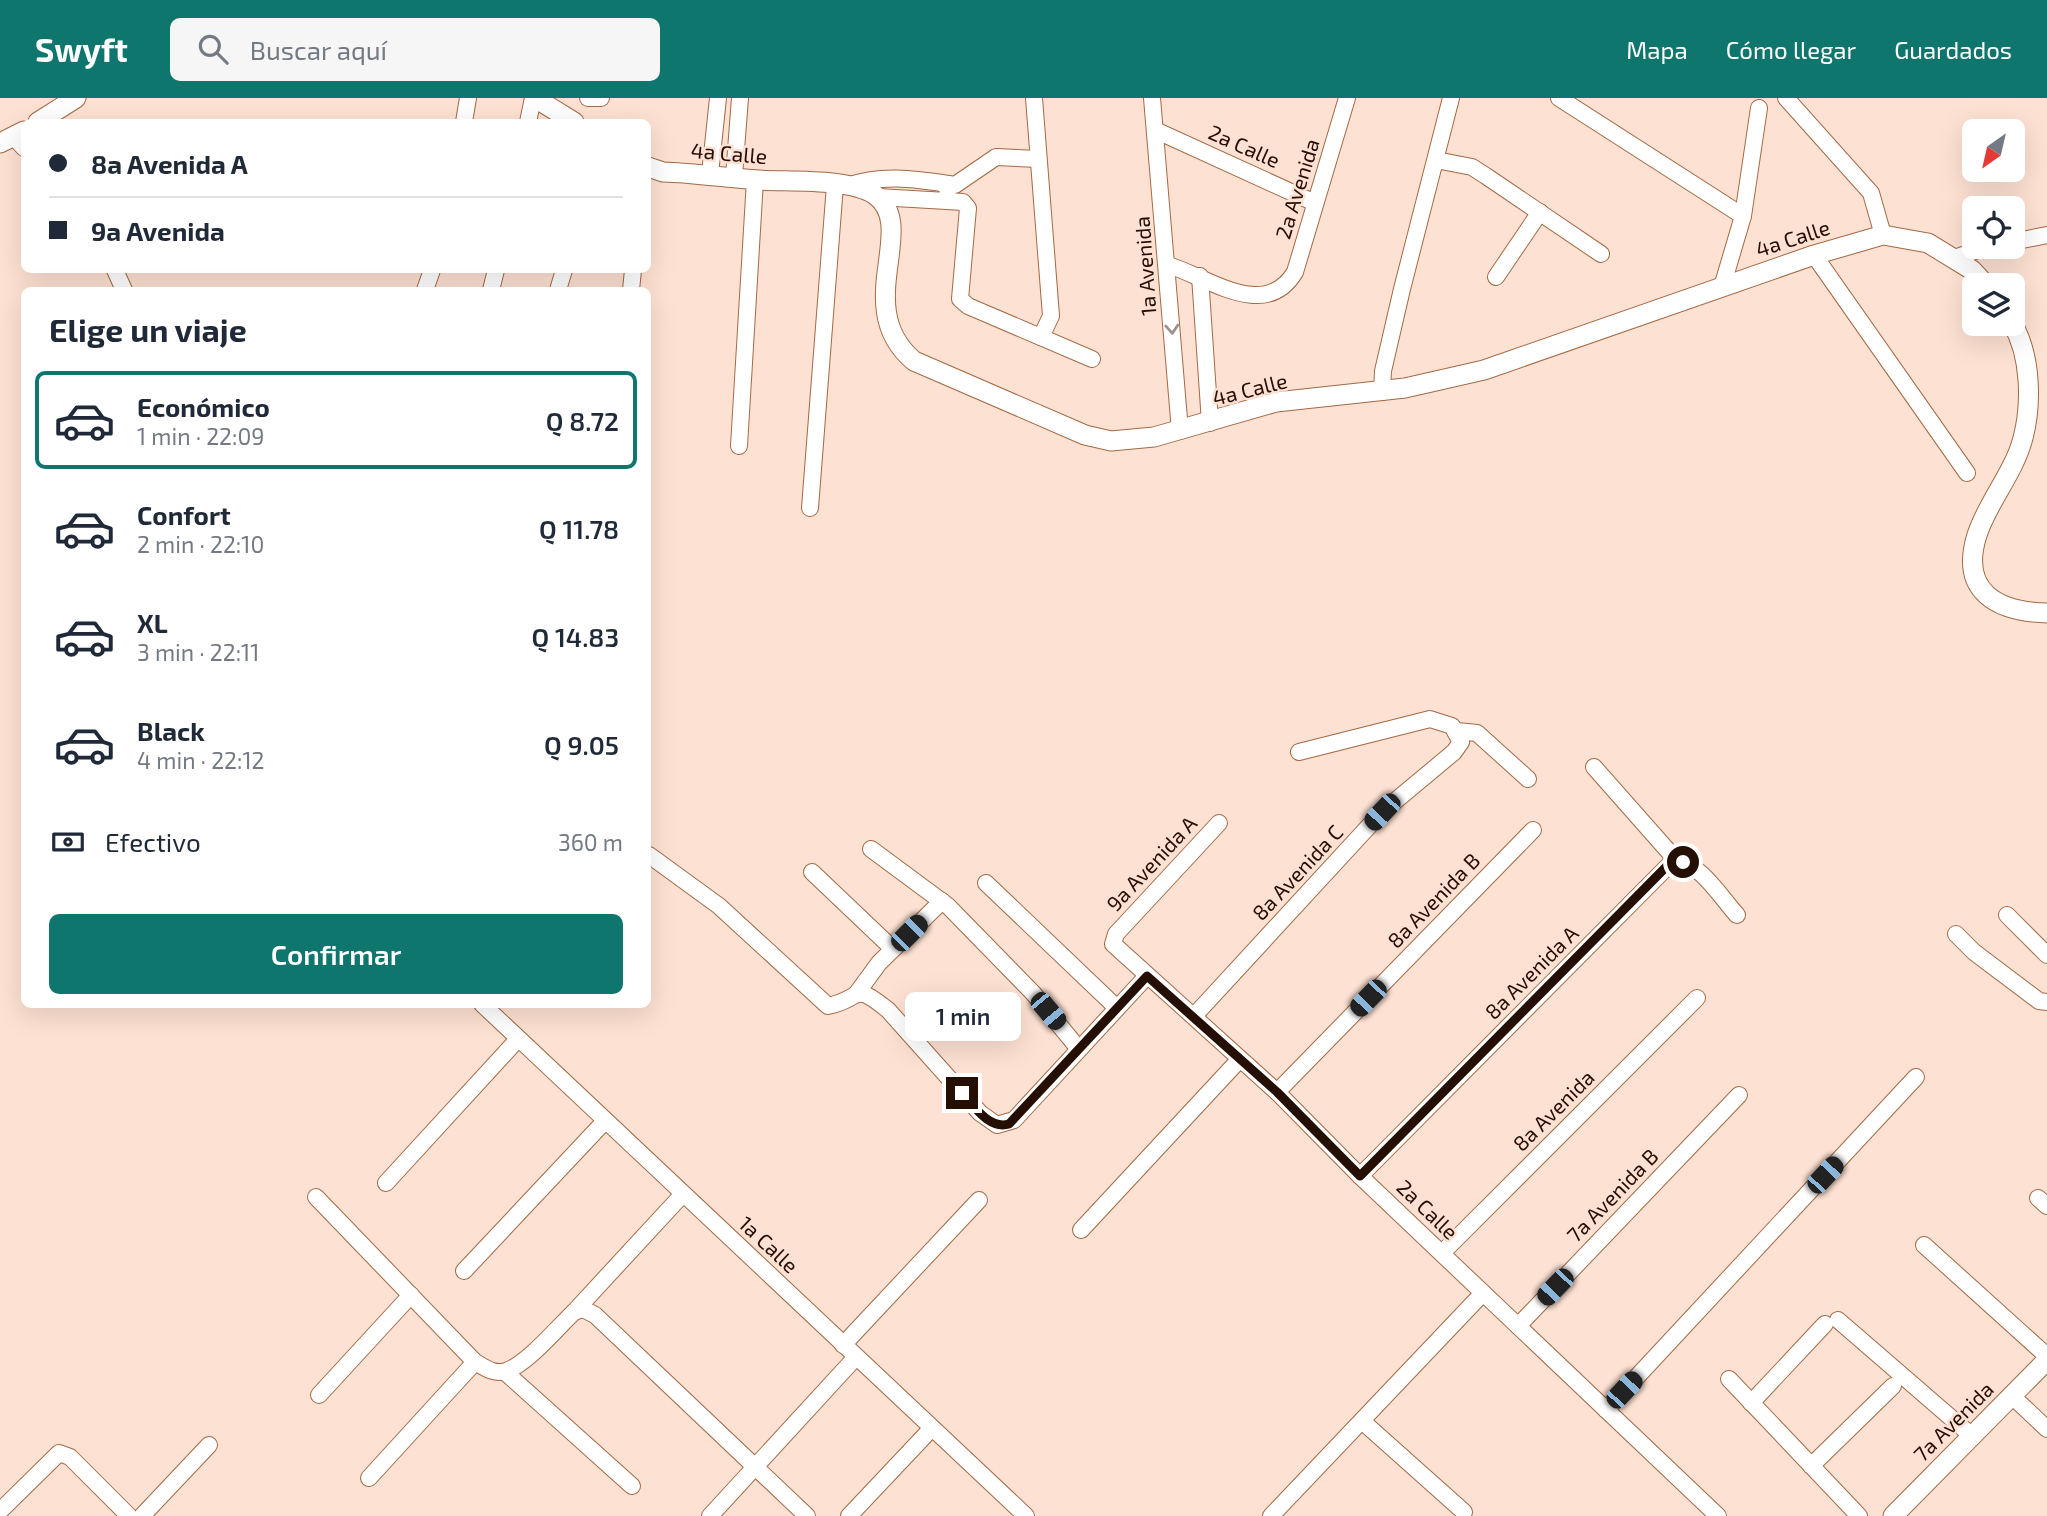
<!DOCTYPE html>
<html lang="es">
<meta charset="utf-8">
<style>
body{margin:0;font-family:"Exo 2",sans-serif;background:#f6f6f7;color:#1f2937;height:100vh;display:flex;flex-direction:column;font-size:26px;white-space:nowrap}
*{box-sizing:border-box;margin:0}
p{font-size:23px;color:#747a83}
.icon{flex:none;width:38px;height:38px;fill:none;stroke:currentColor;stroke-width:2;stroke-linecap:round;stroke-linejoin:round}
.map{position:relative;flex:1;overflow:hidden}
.details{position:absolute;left:21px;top:189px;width:630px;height:721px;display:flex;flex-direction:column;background:#fff;border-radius:10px;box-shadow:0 7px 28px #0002}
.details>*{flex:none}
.hud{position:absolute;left:21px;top:21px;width:630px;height:154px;border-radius:10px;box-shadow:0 7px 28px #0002;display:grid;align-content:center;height:154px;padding:0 28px;background:#fff}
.needle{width:46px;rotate:214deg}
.controls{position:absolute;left:1962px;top:21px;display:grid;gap:14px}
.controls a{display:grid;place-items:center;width:63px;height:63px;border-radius:10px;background:#fff;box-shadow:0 7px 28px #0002;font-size:35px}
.end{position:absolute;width:32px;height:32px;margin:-16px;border:9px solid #250f02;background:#fff;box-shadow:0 0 0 4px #fff}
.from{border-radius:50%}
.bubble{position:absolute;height:49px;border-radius:10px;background:#fff;box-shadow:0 7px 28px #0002;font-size:23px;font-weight:600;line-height:49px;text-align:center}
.car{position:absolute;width:21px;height:42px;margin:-21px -10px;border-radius:9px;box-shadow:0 0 5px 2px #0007;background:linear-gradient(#222 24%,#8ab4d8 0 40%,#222 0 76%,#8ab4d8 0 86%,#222 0)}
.hud b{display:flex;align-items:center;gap:24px;height:66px;font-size:26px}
.hud b+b{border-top:2px solid #e0e1e3}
.hud i{width:18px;height:18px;background:#1f2937}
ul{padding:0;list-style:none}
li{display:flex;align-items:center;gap:21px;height:98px;margin:0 14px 10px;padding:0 14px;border:4px solid transparent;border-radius:10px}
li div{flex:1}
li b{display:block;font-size:26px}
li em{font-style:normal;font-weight:600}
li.selected{border-color:#0f766e}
li>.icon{width:63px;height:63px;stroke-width:1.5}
h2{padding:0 28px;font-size:32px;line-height:84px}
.pay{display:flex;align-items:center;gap:18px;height:77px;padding:0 28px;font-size:26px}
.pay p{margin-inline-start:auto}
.action{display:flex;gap:14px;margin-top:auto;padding:14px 28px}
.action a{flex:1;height:80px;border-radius:10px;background:#0f766e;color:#fff;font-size:28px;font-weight:600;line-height:80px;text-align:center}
header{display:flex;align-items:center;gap:42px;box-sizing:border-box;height:98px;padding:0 35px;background:#0f766e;color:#fff}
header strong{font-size:33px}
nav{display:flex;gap:38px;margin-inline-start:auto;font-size:24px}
.search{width:490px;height:63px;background:#f6f6f7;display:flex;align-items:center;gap:18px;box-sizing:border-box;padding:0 24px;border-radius:10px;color:#747a83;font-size:26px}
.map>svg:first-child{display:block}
</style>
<header>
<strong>Swyft</strong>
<div class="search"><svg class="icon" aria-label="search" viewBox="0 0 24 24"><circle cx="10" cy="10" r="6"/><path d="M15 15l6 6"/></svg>Buscar aquí</div>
<nav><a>Mapa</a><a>Cómo llegar</a><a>Guardados</a></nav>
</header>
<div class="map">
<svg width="2047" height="1418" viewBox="0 0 2047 1418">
<rect width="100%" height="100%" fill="#fde1d2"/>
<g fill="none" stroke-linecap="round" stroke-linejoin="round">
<g stroke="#a46944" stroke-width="18">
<g id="minor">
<polyline points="588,0 601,0"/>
<polyline points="1034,0 1051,218 1041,239"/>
<polyline points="1152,0 1180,333"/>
<polyline points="1559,0 1743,118"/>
<polyline points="1786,0 1871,95 1883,137"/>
<polyline points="464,24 468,0"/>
<polyline points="528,24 533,0"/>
<polyline points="1155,32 1315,105"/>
<polyline points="14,39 24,50"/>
<polyline points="1436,62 1472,69 1486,78 1601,156"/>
<polyline points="710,76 718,0"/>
<polyline points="734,78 740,0"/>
<polyline points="948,86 947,103 963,104 968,110 960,201 968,208 1092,261"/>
<path d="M 848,88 C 883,75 920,82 955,87 L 996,59 L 1038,61"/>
<polyline points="878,99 947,103"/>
<polyline points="2012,144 2047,137"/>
<polyline points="1814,157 1967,375"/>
<polyline points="1954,160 1987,149"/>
<path d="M 1168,167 C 1208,179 1265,224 1295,174 L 1347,0"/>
<polyline points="115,172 124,192"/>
<polyline points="1200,178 1210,325"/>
<polyline points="1496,179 1540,114"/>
<polyline points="1722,189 1743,118 1759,10"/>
<polyline points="425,192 432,172"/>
<polyline points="491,192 496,172"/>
<polyline points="558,192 564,172"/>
<polyline points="631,192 633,172"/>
<polyline points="1382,294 1383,273 1402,191 1451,0"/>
<polyline points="739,348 755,82"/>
<polyline points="810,410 835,87"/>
<polyline points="1457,633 1477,635 1528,681"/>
<polyline points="1594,669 1677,763"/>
<polyline points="1219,725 1116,836 1113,846 1277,994 1360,1078 1718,1418"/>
<polyline points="871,751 948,808 1033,895 1078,950"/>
<path d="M 649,757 L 719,808 L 828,908 C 863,901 851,882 888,912 L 980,1015 L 997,1027 L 1014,1022 L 1147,878"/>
<polyline points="812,774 893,851"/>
<polyline points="986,785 1117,910"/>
<polyline points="2007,817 2047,857"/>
<polyline points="1956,836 1974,854 2039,903 2047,904"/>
<polyline points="857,895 879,865 942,803"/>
<polyline points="482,906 1026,1418"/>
<polyline points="1194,918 1382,714 1454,654 1461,644 1452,628 1430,621 1299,654"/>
<polyline points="1277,994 1533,732"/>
<path d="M 1360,1078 L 1672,764 C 1697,759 1722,801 1737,817"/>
<polyline points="386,1085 518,941"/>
<path d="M 316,1099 L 475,1264 C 484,1269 494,1277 506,1273 C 527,1266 557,1230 574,1214 L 583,1211 L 595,1217 L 807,1418"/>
<polyline points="2038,1100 2047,1108"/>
<polyline points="1081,1132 1240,961"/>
<polyline points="1924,1147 2047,1258"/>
<polyline points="1442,1155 1697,900"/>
<polyline points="464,1173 605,1023"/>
<polyline points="574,1214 683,1096"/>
<polyline points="1838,1222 1972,1338"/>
<polyline points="1518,1228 1739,997"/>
<polyline points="843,1247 979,1102"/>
<polyline points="505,1274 632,1388"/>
<polyline points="1729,1281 1859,1418"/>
<polyline points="319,1297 411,1197"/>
<polyline points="2012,1298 2047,1331"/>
<polyline points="1751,1305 1825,1226"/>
<polyline points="1606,1312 1916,979"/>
<polyline points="1362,1323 1464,1414"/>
<polyline points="1811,1368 1893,1288"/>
<polyline points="369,1380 475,1264"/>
<polyline points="0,1413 59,1355 70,1359 129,1418"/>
<polyline points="142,1418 209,1347"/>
<polyline points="710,1418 856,1259"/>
<polyline points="849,1418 932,1330"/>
<polyline points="1271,1418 1483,1195"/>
</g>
</g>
<g stroke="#a46944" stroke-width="21">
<g id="tertiary">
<polyline points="535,0 574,24"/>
<polyline points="38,24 76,0"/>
<polyline points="0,45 24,33"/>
<path d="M 648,69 L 663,74 C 696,75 727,80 759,82 C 789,84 850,80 875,97 C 920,129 850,209 914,263 L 1085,337 L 1111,343 L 1154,339 L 1276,304 L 1405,290 L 1484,272 L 1814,157 L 1883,137 L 1928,145 L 1972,172 L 1986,187"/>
<path d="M 2012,225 C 2031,257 2032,305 2023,340 C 2014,375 1988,403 1977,437 C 1959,494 1998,514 2047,515"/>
<polyline points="1893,1418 2047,1262"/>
</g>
</g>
<use href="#minor" stroke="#fff" stroke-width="16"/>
<use href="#tertiary" stroke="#fff" stroke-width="19"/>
</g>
<defs><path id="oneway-chevron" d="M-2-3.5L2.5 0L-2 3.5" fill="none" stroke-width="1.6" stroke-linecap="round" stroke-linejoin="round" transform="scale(1.75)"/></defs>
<use stroke="#9d938d" href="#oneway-chevron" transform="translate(1172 231) rotate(86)"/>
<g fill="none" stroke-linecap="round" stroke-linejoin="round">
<path stroke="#250f02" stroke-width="9" d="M 962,995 C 974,1008 989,1032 1009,1026 L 1147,878 L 1277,994 L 1360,1078 L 1667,768 L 1683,764"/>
</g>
<g text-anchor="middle" stroke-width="5" stroke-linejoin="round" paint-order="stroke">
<g font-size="21" fill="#250f02" stroke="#fde1d2">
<text transform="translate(1244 49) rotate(24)" y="7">2a Calle</text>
<text transform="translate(729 56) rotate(5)" y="7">4a Calle</text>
<text transform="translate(1298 91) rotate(-73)" y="7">2a Avenida</text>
<text transform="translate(1793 141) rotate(-18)" y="7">4a Calle</text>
<text transform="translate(1146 168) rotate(-94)" y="7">1a Avenida</text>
<text transform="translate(1250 292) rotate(-14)" y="7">4a Calle</text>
<text transform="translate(1152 766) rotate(-47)" y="7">9a Avenida A</text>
<text transform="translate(1298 775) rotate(-47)" y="7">8a Avenida C</text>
<text transform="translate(1434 803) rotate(-46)" y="7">8a Avenida B</text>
<text transform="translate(1532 875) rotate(-45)" y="7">8a Avenida A</text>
<text transform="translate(1554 1013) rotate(-45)" y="7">8a Avenida</text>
<text transform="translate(1613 1098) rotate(-46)" y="7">7a Avenida B</text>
<text transform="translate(1427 1112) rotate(44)" y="7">2a Calle</text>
<text transform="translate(768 1147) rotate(43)" y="7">1a Calle</text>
<text transform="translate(1954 1324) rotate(-45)" y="7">7a Avenida</text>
</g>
</g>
</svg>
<div class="controls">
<a><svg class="needle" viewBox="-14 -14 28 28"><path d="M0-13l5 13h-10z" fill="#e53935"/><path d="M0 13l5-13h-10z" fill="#747a83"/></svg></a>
<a><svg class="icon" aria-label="locate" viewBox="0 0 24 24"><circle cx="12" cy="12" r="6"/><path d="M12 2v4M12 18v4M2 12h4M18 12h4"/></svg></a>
<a><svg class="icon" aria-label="layers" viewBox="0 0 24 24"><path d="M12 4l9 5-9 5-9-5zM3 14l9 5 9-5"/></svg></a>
</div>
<i class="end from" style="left:1683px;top:764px"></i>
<i class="end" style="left:962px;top:995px"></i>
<div class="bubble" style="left:905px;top:894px;width:116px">1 min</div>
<i class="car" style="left:1382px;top:714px;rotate:223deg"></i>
<i class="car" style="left:909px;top:835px;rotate:45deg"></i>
<i class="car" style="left:1368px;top:900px;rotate:224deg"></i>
<i class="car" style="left:1048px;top:913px;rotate:140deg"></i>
<i class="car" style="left:1825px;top:1077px;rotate:43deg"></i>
<i class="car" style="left:1555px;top:1189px;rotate:224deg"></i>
<i class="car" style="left:1624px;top:1292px;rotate:43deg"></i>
<div class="hud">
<b><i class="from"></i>8a Avenida A</b>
<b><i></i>9a Avenida</b>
</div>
<section class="details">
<h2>Elige un viaje</h2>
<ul>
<li class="selected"><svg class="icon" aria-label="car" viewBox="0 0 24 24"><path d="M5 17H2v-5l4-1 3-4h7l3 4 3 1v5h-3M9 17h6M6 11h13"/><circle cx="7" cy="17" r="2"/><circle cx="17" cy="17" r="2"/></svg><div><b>Económico</b><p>1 min · 22:09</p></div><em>Q 8.72</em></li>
<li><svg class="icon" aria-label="car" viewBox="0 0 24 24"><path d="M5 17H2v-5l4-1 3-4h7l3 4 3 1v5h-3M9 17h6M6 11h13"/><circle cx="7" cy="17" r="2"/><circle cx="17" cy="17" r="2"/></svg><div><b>Confort</b><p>2 min · 22:10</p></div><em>Q 11.78</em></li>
<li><svg class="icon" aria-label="car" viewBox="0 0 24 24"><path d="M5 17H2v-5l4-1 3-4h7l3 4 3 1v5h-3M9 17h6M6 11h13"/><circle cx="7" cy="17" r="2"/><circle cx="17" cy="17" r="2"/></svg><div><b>XL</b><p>3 min · 22:11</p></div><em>Q 14.83</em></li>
<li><svg class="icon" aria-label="car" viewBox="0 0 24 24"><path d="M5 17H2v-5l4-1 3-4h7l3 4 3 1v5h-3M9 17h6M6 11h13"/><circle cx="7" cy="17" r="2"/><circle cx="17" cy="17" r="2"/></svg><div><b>Black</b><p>4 min · 22:12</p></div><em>Q 9.05</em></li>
</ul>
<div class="pay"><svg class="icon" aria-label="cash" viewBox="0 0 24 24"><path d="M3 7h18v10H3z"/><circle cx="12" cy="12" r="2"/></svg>Efectivo<p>360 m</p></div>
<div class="action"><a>Confirmar</a></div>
</section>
</div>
